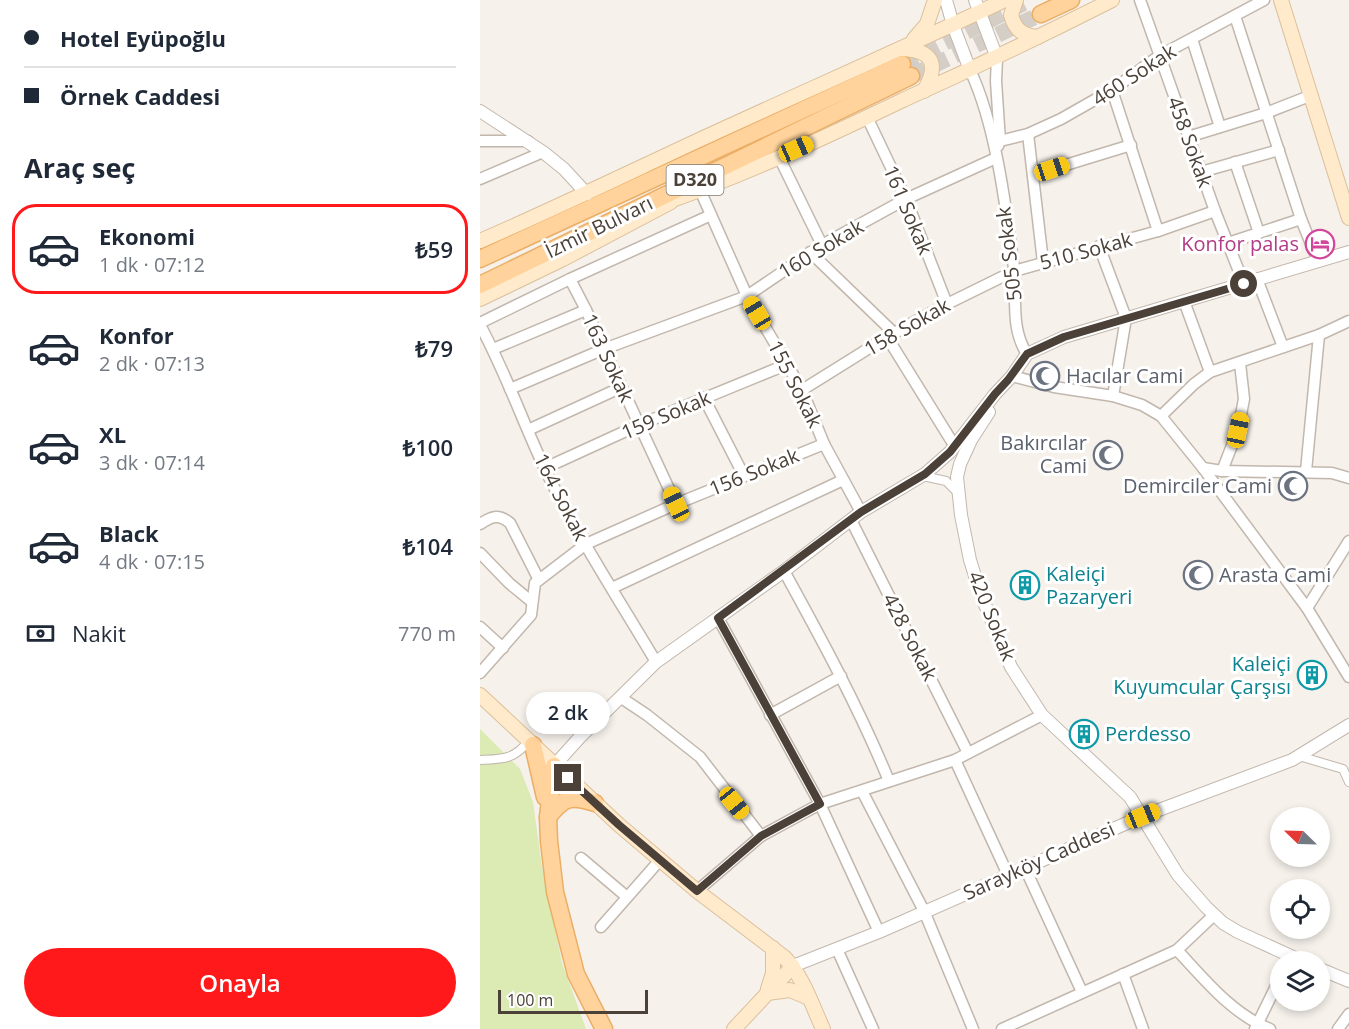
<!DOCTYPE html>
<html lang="tr">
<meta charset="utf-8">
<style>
body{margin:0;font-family:"Open Sans",sans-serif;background:#f2f2f3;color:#1f2937;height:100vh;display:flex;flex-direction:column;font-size:22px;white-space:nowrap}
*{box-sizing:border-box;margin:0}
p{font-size:20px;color:#747a83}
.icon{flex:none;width:33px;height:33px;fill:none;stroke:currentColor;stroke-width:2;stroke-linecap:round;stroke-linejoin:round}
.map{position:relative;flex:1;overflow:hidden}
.drawer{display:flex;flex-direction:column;background:#fff;width:480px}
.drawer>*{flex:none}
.top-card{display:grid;align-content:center;height:132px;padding:0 24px;background:#fff}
.needle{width:39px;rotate:293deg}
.fabs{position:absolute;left:790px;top:807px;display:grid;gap:12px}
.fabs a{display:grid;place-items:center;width:60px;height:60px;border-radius:50%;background:#fff;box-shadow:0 3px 9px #0003;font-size:30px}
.scale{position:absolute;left:18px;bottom:15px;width:150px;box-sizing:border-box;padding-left:6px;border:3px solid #4b4138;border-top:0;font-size:16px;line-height:21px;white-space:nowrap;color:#4b4138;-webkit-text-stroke:4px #fff;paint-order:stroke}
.end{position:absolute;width:27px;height:27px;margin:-14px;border:8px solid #4b4138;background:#fff;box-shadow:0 0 0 3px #fff}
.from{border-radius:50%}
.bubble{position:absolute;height:42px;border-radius:21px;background:#fff;box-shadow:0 3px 9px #0003;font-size:20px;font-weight:600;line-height:42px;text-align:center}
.car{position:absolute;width:18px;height:36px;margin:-18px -9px;border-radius:8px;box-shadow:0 0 4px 2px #0007;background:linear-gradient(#f5c518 24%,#345 0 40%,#f5c518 0 76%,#345 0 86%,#f5c518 0)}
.top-card b{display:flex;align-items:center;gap:21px;height:57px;font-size:22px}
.top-card b+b{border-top:2px solid #e0e1e3}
.top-card i{width:15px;height:15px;background:#1f2937}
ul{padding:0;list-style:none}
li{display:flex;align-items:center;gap:18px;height:90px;margin:0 12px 9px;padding:0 12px;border:3px solid transparent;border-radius:24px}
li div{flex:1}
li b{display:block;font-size:22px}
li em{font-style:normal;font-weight:600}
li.selected{border-color:#ff191a}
li>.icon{width:54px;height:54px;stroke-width:1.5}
h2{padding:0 24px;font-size:27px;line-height:72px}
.pay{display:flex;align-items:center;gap:15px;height:66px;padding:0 24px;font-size:22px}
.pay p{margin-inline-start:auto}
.primary-button{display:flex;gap:12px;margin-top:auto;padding:12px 24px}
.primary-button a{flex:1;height:69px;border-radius:36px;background:#ff191a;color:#fff;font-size:24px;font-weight:600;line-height:69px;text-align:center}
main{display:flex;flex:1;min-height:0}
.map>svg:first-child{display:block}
</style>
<main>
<section class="drawer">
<div class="top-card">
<b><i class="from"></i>Hotel Eyüpoğlu</b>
<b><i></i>Örnek Caddesi</b>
</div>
<h2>Araç seç</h2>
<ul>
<li class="selected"><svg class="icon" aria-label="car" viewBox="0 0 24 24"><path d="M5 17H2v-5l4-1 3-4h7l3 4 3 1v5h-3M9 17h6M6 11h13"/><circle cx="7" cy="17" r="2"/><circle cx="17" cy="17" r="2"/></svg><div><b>Ekonomi</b><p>1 dk · 07:12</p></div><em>₺59</em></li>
<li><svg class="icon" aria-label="car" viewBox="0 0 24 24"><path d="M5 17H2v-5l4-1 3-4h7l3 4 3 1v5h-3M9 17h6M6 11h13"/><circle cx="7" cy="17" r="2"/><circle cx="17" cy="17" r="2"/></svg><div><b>Konfor</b><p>2 dk · 07:13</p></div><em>₺79</em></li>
<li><svg class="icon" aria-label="car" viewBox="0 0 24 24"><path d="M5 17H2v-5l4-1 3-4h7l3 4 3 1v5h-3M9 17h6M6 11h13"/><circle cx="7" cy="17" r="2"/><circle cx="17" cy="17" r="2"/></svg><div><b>XL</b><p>3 dk · 07:14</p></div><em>₺100</em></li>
<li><svg class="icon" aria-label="car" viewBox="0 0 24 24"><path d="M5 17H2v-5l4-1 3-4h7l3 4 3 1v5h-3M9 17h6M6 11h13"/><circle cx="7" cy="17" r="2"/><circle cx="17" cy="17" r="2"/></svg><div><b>Black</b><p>4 dk · 07:15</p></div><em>₺104</em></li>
</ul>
<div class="pay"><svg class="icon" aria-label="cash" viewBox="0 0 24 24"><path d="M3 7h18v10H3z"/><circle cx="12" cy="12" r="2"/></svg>Nakit<p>770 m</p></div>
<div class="primary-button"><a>Onayla</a></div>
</section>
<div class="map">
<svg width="869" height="1029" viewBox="0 0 869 1029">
<rect width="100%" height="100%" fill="#f6f1eb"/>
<polygon fill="#dbebb3" points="0,729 40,769 53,802 62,867 82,963 106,1029 0,1029"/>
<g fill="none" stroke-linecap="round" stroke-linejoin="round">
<g stroke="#d4cec7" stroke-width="16" stroke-dasharray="16 8" stroke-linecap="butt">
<polyline points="422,64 550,0"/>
<polyline points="431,76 561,14"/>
</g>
<g stroke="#c2b7ad" stroke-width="10">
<g id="pedestrian">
<polyline points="443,476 466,481 479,494"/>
<polyline points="819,756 863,769 869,782"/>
<path d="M 0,760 C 23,759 33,760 49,741"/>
</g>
</g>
<g stroke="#c2b7ad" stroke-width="13">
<g id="minor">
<polyline points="660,0 735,211 764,284"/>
<polyline points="755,16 821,219 838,261"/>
<polyline points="712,39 740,127"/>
<polyline points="517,58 516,81 520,141 518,146"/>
<path d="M 490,70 C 516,125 526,208 534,268 C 537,297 530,328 547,354"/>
<polyline points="632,90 678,231"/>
<polyline points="387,117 426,199 467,304"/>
<polyline points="548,134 563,262"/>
<polyline points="708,137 786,113 832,95"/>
<polyline points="0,141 48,141"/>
<polyline points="520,141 548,134 581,119 632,90 679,56 784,0"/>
<polyline points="299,157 342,245"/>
<polyline points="755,162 779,233"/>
<polyline points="721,172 799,150"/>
<polyline points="553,175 651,145"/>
<polyline points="0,179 63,152"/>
<polyline points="220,190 267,296 322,390 344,444 381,512"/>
<polyline points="748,243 821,219"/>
<polyline points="619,246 646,318 633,396"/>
<polyline points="330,252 414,333"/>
<polyline points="90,279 106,310 196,504"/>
<polyline points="777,279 803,347"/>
<polyline points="704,301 730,372"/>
<polyline points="0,323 90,279 231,215"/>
<path d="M 0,325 C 25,371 42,420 64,467 C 96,534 138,598 176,662"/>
<polyline points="407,337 474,445"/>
<polyline points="13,349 106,310"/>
<polyline points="532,376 574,387 633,396 662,405 681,416 723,468 827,608 869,677"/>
<polyline points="30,389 124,349 267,296 342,245 426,199 516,158"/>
<polyline points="322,390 407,337 467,304 534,271 678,231 735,211"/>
<polyline points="224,398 264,476"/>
<polyline points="681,416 714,384 730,372 839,335 869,321"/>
<polyline points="48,430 142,387"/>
<polyline points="65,468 159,425 308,364"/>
<polyline points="723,468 742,471 852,473 869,478"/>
<polyline points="742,471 758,430 764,399 760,363"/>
<polyline points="826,471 839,335"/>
<polyline points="371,520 488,753"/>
<path d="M 0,524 C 11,517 18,513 30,523 L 59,580"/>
<polyline points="0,553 29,583 52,602"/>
<path d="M 304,571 C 342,640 379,708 409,781"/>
<polyline points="132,588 363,480"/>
<polyline points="827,608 869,541"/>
<polyline points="238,618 340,804 399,932"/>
<polyline points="0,627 23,648"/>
<polyline points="0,673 51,615 55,583 106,544 196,504 344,444"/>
<polyline points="140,697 167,715 220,757 281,836"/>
<polyline points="290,715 361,676"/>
<polyline points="475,760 528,875"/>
<polyline points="382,791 444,911 493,1029"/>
<polyline points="101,858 147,897"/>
<polyline points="545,868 602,992"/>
<polyline points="217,891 281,836 340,804 475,760 562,715"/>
<polyline points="121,927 180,860"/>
<polyline points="357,949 393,1029"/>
<path d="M 697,950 C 725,980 752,1014 790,1029"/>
<polyline points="643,974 663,1029"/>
<polyline points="522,1029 697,950 734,915"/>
<polyline points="775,1029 801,976"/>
<polyline points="858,1029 869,1014"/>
</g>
</g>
<g stroke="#c2b7ad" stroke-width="14">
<g id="tertiary">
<polyline points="466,0 473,25 490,70"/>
<polyline points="495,0 517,58"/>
<polyline points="0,111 63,152 84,169 107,194"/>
<polyline points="509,412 491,440 480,464 477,477 481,515 490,560 501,595 531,667 562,715 650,797 698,875 726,907 743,923 758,932 824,962"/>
<polyline points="74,766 100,737 176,662 304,571 381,512 445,474 470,452 515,394 532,376 547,354 584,337 869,252"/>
<polyline points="313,966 399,932 663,816 812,760 869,725"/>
<polyline points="840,969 869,981"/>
</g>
</g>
<g stroke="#dbc09c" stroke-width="16">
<g id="secondary">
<path d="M 536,0 L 531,15 C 535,30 543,36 558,37"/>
<polyline points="801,0 869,218"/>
<polyline points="434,39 447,24 455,0"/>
<path d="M 421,49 C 452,50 460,63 444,91"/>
<path d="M 181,204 C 264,175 344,138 423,100 C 494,68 563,35 632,0"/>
<path d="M 0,241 C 74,209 146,174 219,140 C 321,93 424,48 525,0"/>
<polyline points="0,299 83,259 191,202"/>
<path d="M 0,695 L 139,825 L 217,891 L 304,957 C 323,976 332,1005 343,1029"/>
<polyline points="288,989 293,973 293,948"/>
<polyline points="287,993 310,990 329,998"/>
<polyline points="254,1029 313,966"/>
</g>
</g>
<g stroke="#eaae66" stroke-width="19">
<g id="primary">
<polyline points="561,14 591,0"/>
<polyline points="0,259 422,64"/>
<polyline points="0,285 431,76"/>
<polyline points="53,745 65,797"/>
<polyline points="74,766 68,817 69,841 75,892 96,974 124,1029"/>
<path d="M 68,817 C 84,797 91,795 115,803"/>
</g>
</g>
<use href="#pedestrian" stroke="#fff" stroke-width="8"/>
<use href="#minor" stroke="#fff" stroke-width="10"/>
<use href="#tertiary" stroke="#fff" stroke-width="12"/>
<use href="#secondary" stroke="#ffebcc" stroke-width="14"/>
<use href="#primary" stroke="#ffd39b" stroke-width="16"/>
</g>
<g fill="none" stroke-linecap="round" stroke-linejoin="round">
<polyline stroke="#4b4138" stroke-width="8" points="88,778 139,825 217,891 281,836 340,804 238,618 381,512 445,474 470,452 515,394 528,380 547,354 584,337 764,284"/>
</g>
<defs>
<g id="hotel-ring" transform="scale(1.5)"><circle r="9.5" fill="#fff" stroke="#d1479c" stroke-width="1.5"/><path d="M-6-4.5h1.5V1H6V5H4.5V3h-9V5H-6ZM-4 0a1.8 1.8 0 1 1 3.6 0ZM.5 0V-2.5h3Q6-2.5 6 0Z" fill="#d1479c"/></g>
<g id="mosque-ring" transform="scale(1.5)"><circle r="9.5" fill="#fff" stroke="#6b7280" stroke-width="1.5"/><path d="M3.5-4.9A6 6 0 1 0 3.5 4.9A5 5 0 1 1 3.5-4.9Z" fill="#6b7280"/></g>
<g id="building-ring" transform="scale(1.5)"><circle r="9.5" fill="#fff" stroke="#0f9aa8" stroke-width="1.5"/><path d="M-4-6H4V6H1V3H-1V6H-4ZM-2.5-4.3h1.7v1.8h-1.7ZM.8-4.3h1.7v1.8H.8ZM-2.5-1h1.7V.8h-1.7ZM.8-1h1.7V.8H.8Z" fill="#0f9aa8"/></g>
</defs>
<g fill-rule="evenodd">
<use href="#hotel-ring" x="840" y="244"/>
<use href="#mosque-ring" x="565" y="376"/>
<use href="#mosque-ring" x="628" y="455"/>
<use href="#mosque-ring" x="813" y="486"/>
<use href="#mosque-ring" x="718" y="575"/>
<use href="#building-ring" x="545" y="585"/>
<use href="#building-ring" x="832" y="675"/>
<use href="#building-ring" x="604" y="734"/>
</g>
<g text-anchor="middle" stroke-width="6" stroke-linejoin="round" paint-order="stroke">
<rect fill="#fff" stroke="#817a74" stroke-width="1.5" x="186.5" y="165" width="57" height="30" rx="4.5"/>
<g font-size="18" font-weight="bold" fill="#4b4138">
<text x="215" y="186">D320</text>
</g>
<g font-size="20" fill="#4b4138" stroke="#fff">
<text transform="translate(654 75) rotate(-33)" y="7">460 Sokak</text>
<text transform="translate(710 142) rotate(70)" y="7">458 Sokak</text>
<text transform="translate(428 210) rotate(67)" y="7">161 Sokak</text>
<text transform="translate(119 227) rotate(-26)" y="7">İzmir Bulvarı</text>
<text transform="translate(341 249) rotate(-31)" y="7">160 Sokak</text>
<text transform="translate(606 251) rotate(-15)" y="7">510 Sokak</text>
<text transform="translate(529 254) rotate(-97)" y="7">505 Sokak</text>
<text transform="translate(427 327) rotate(-30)" y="7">158 Sokak</text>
<text transform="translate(128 358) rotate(65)" y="7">163 Sokak</text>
<text transform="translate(315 384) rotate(63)" y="7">155 Sokak</text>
<text transform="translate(186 415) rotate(-23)" y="7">159 Sokak</text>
<text transform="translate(274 472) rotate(-22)" y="7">156 Sokak</text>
<text transform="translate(81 497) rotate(63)" y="7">164 Sokak</text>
<text transform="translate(512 616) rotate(68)" y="7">420 Sokak</text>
<text transform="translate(430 637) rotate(63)" y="7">428 Sokak</text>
<text transform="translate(559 861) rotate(-24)" y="7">Sarayköy Caddesi</text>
</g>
<g font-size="20" fill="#b23c85" stroke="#fff" text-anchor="end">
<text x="819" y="251">Konfor palas</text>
</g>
<g font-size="20" fill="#5b616d" stroke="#fff" text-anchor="start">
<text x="586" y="383">Hacılar Cami</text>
<text x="607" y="450" text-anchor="end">Bakırcılar<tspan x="607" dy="23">Cami</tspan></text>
<text x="792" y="493" text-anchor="end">Demirciler Cami</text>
<text x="739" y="582">Arasta Cami</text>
</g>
<g font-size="20" fill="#0d838f" stroke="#fff" text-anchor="start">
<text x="566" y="581">Kaleiçi<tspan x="566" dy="23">Pazaryeri</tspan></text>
<text x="811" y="671" text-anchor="end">Kaleiçi<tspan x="811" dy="23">Kuyumcular Çarşısı</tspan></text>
<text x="625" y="741">Perdesso</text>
</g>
</g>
</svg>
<div class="fabs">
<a><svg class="needle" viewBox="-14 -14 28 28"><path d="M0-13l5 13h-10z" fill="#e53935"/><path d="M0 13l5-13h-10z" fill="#747a83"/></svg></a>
<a><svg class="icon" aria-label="locate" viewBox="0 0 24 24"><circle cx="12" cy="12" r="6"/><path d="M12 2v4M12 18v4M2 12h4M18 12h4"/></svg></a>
<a><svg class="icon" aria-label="layers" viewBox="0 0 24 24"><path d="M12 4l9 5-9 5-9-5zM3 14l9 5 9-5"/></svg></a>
</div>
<div class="scale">100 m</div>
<i class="end from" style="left:764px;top:284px"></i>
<i class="end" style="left:88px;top:778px"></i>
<div class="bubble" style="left:46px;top:692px;width:84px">2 dk</div>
<i class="car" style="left:316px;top:149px;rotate:66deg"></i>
<i class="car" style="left:572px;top:169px;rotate:72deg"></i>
<i class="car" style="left:277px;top:313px;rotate:329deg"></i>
<i class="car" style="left:758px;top:430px;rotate:12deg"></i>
<i class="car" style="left:196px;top:504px;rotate:335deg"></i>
<i class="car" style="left:254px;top:803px;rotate:141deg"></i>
<i class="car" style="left:663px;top:816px;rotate:68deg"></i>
</div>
</main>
